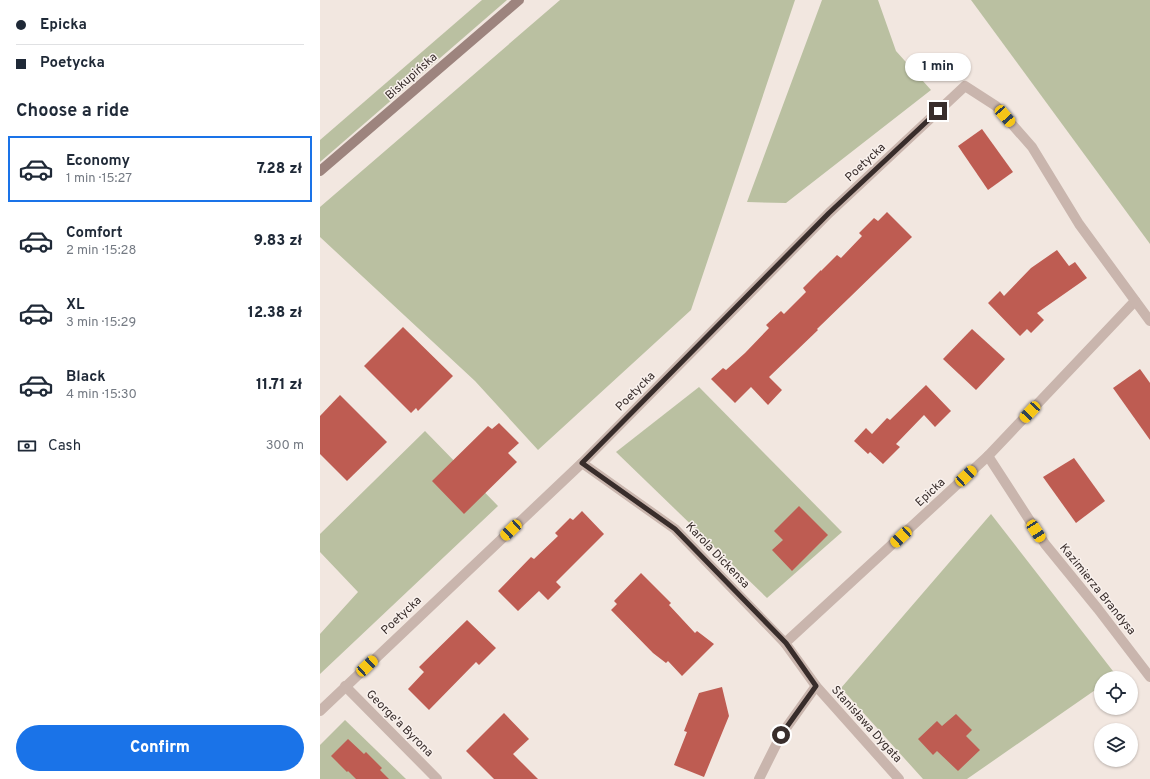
<!DOCTYPE html>
<meta charset="utf-8">
<style>
body{margin:0;font-family:Overpass,sans-serif;background:#f2f2f3;color:#1f2937;height:100vh;display:flex;flex-direction:column;font-size:15px;white-space:nowrap}
*{box-sizing:border-box;margin:0}
p{font-size:13px;color:#747a83}
.icon{flex:none;width:22px;height:22px;fill:none;stroke:currentColor;stroke-width:2;stroke-linecap:round;stroke-linejoin:round}
.map{position:relative;flex:1;overflow:hidden}
.sheet{display:flex;flex-direction:column;background:#fff;width:320px}
.sheet>*{flex:none}
.banner{display:grid;align-content:center;height:88px;padding:0 16px;background:#fff}
.buttons{position:absolute;left:774px;top:671px;display:grid;gap:8px}
.buttons a{display:grid;place-items:center;width:44px;height:44px;border-radius:50%;background:#fff;box-shadow:0 1px 3px #0004;font-size:20px}
.end{position:absolute;width:18px;height:18px;margin:-9px;border:5px solid #382d2b;background:#fff;box-shadow:0 0 0 2px #fff}
.from{border-radius:50%}
.bubble{position:absolute;height:28px;border-radius:14px;background:#fff;box-shadow:0 1px 3px #0004;font-size:13px;font-weight:800;line-height:28px;text-align:center}
.car{position:absolute;width:12px;height:24px;margin:-12px -6px;border-radius:5px;box-shadow:0 0 3px 1px #0007;background:linear-gradient(#f5c518 24%,#345 0 40%,#f5c518 0 76%,#345 0 86%,#f5c518 0)}
.banner b{display:flex;align-items:center;gap:14px;height:38px;font-size:15px}
.banner b+b{border-top:1px solid #e0e1e3}
.banner i{width:10px;height:10px;background:#1f2937}
ul{padding:0;list-style:none}
li{display:flex;align-items:center;gap:12px;height:66px;margin:0 8px 6px;padding:0 8px;border:2px solid transparent;border-radius:0px}
li div{flex:1}
li b{display:block;font-size:15px}
li em{font-style:normal;font-weight:800}
li.active{border-color:#1a73e8}
li>.icon{width:36px;height:36px;stroke-width:1.5}
h2{padding:0 16px;font-size:18px;line-height:48px}
.pay{display:flex;align-items:center;gap:10px;height:44px;padding:0 16px;font-size:15px}
.pay p{margin-inline-start:auto}
.primary-button{display:flex;gap:8px;margin-top:auto;padding:8px 16px}
.primary-button a{flex:1;height:46px;border-radius:24px;background:#1a73e8;color:#fff;font-size:16px;font-weight:800;line-height:46px;text-align:center}
main{display:flex;flex:1;min-height:0}
.map>svg:first-child{display:block}
</style>
<main>
<section class="sheet">
<div class="banner">
<b><i class="from"></i>Epicka</b>
<b><i></i>Poetycka</b>
</div>
<h2>Choose a ride</h2>
<ul>
<li class="active"><svg class="icon" aria-label="car" viewBox="0 0 24 24"><path d="M5 17H2v-5l4-1 3-4h7l3 4 3 1v5h-3M9 17h6M6 11h13"/><circle cx="7" cy="17" r="2"/><circle cx="17" cy="17" r="2"/></svg><div><b>Economy</b><p>1 min · 15:27</p></div><em>7.28 zł</em></li>
<li><svg class="icon" aria-label="car" viewBox="0 0 24 24"><path d="M5 17H2v-5l4-1 3-4h7l3 4 3 1v5h-3M9 17h6M6 11h13"/><circle cx="7" cy="17" r="2"/><circle cx="17" cy="17" r="2"/></svg><div><b>Comfort</b><p>2 min · 15:28</p></div><em>9.83 zł</em></li>
<li><svg class="icon" aria-label="car" viewBox="0 0 24 24"><path d="M5 17H2v-5l4-1 3-4h7l3 4 3 1v5h-3M9 17h6M6 11h13"/><circle cx="7" cy="17" r="2"/><circle cx="17" cy="17" r="2"/></svg><div><b>XL</b><p>3 min · 15:29</p></div><em>12.38 zł</em></li>
<li><svg class="icon" aria-label="car" viewBox="0 0 24 24"><path d="M5 17H2v-5l4-1 3-4h7l3 4 3 1v5h-3M9 17h6M6 11h13"/><circle cx="7" cy="17" r="2"/><circle cx="17" cy="17" r="2"/></svg><div><b>Black</b><p>4 min · 15:30</p></div><em>11.71 zł</em></li>
</ul>
<div class="pay"><svg class="icon" aria-label="cash" viewBox="0 0 24 24"><path d="M3 7h18v10H3z"/><circle cx="12" cy="12" r="2"/></svg>Cash<p>300 m</p></div>
<div class="primary-button"><a>Confirm</a></div>
</section>
<div class="map">
<svg width="830" height="779" viewBox="0 0 830 779">
<rect width="100%" height="100%" fill="#f2e7e0"/>
<g fill="#bac0a1">
<polygon points="162,0 187,0 0,162 0,140"/>
<polygon points="240,0 475,0 371,310 218,450 155,381 0,237 0,207"/>
<polygon points="502,0 558,0 576,51 611,90 466,203 427,202"/>
<polygon points="651,0 830,0 830,244"/>
<polygon points="379,387 522,532 447,598 296,452"/>
<polygon points="105,431 178,506 0,674 0,634 38,592 0,552 0,534"/>
<polygon points="671,514 796,675 792,678 781,678 781,686 647,779 603,779 521,688"/>
<polygon points="25,720 86,779 0,779 0,745"/>
</g>
<g fill="#be5c52">
<polygon points="662,129 693,172 668,190 638,146"/>
<polygon points="567,212 592,237 497,329 498,330 449,377 462,390 448,405 431,387 415,403 391,379 403,368 406,370 425,353 449,328 446,325 461,311 464,314 486,292 483,288 501,270 501,271 517,255 521,258 542,236 539,233 554,218 558,221"/>
<polygon points="737,250 749,266 755,262 767,278 717,313 724,320 711,333 707,329 700,336 668,303 680,291 684,296 711,268"/>
<polygon points="83,327 133,376 98,411 96,408 91,413 44,366"/>
<polygon points="652,329 685,359 656,390 623,359"/>
<polygon points="820,369 830,383 830,440 793,388"/>
<polygon points="606,385 631,411 615,427 604,415 576,444 580,447 563,464 550,452 548,454 534,441 546,428 552,434 567,418 570,420"/>
<polygon points="20,395 67,442 27,481 0,454 0,416"/>
<polygon points="179,423 199,443 188,453 197,462 144,514 112,481 168,426 172,429"/>
<polygon points="754,458 785,501 756,523 723,477"/>
<polygon points="479,506 508,535 472,571 452,550 463,540 454,531"/>
<polygon points="262,511 284,534 236,582 241,587 228,600 219,591 198,611 178,591 211,557 214,559 238,536 235,533 250,518 253,520"/>
<polygon points="321,573 351,603 349,605 375,633 377,631 394,644 362,676 348,661 346,663 333,653 291,610 297,604 294,601"/>
<polygon points="147,620 176,648 159,665 156,662 109,710 88,689 104,672 99,667"/>
<polygon points="402,687 409,716 384,777 354,765 367,732 364,731 379,693"/>
<polygon points="184,713 209,739 193,754 218,779 174,779 146,751"/>
<polygon points="636,714 652,730 646,736 660,750 638,771 617,751 613,755 598,739 617,721 622,726"/>
<polygon points="28,739 44,754 46,752 62,768 60,770 69,779 36,779 28,771 27,772 11,756"/>
</g>
<g fill="none" stroke-linecap="round" stroke-linejoin="round">
<g stroke="#c9b5ad" stroke-width="10">
<polyline points="668,456 725,544 778,609 830,677"/>
<polyline points="262,463 355,529 465,643 496,686 579,779"/>
<polyline points="465,643 668,456 815,301"/>
<polyline points="25,686 117,779"/>
<polyline points="0,711 262,463 509,213 645,86 676,106 712,147 759,224 830,321"/>
<polyline points="439,779 461,735 496,686"/>
</g>
<polyline stroke="#9d847e" stroke-width="10" points="0,171 199,0"/>
</g>
<g fill="none" stroke-linecap="round" stroke-linejoin="round">
<polyline stroke="#382d2b" stroke-width="5" points="461,735 496,686 466,643 355,529 262,463 509,213 618,111"/>
</g>
<g text-anchor="middle" stroke-width="3" stroke-linejoin="round" paint-order="stroke">
<g font-size="12" fill="#382d2b" stroke="#f9f1ed">
<text transform="translate(91 76) rotate(-41)" y="4">Biskupińska</text>
<text transform="translate(545 162) rotate(-43)" y="4">Poetycka</text>
<text transform="translate(315 391) rotate(-45)" y="4">Poetycka</text>
<text transform="translate(610 492) rotate(-43)" y="4">Epicka</text>
<text transform="translate(398 555) rotate(46)" y="4">Karola Dickensa</text>
<text transform="translate(778 589) rotate(51)" y="4">Kazimierza Brandysa</text>
<text transform="translate(81 615) rotate(-43)" y="4">Poetycka</text>
<text transform="translate(80 723) rotate(45)" y="4">George'a Byrona</text>
<text transform="translate(547 724) rotate(48)" y="4">Stanisława Dygata</text>
</g>
</g>
</svg>
<div class="buttons">
<a><svg class="icon" aria-label="locate" viewBox="0 0 24 24"><circle cx="12" cy="12" r="6"/><path d="M12 2v4M12 18v4M2 12h4M18 12h4"/></svg></a>
<a><svg class="icon" aria-label="layers" viewBox="0 0 24 24"><path d="M12 4l9 5-9 5-9-5zM3 14l9 5 9-5"/></svg></a>
</div>
<i class="end from" style="left:461px;top:735px"></i>
<i class="end" style="left:618px;top:111px"></i>
<div class="bubble" style="left:585px;top:53px;width:66px">1 min</div>
<i class="car" style="left:685px;top:116px;rotate:139deg"></i>
<i class="car" style="left:710px;top:412px;rotate:223deg"></i>
<i class="car" style="left:646px;top:476px;rotate:47deg"></i>
<i class="car" style="left:191px;top:530px;rotate:227deg"></i>
<i class="car" style="left:716px;top:531px;rotate:147deg"></i>
<i class="car" style="left:581px;top:537px;rotate:227deg"></i>
<i class="car" style="left:47px;top:666px;rotate:47deg"></i>
</div>
</main>
